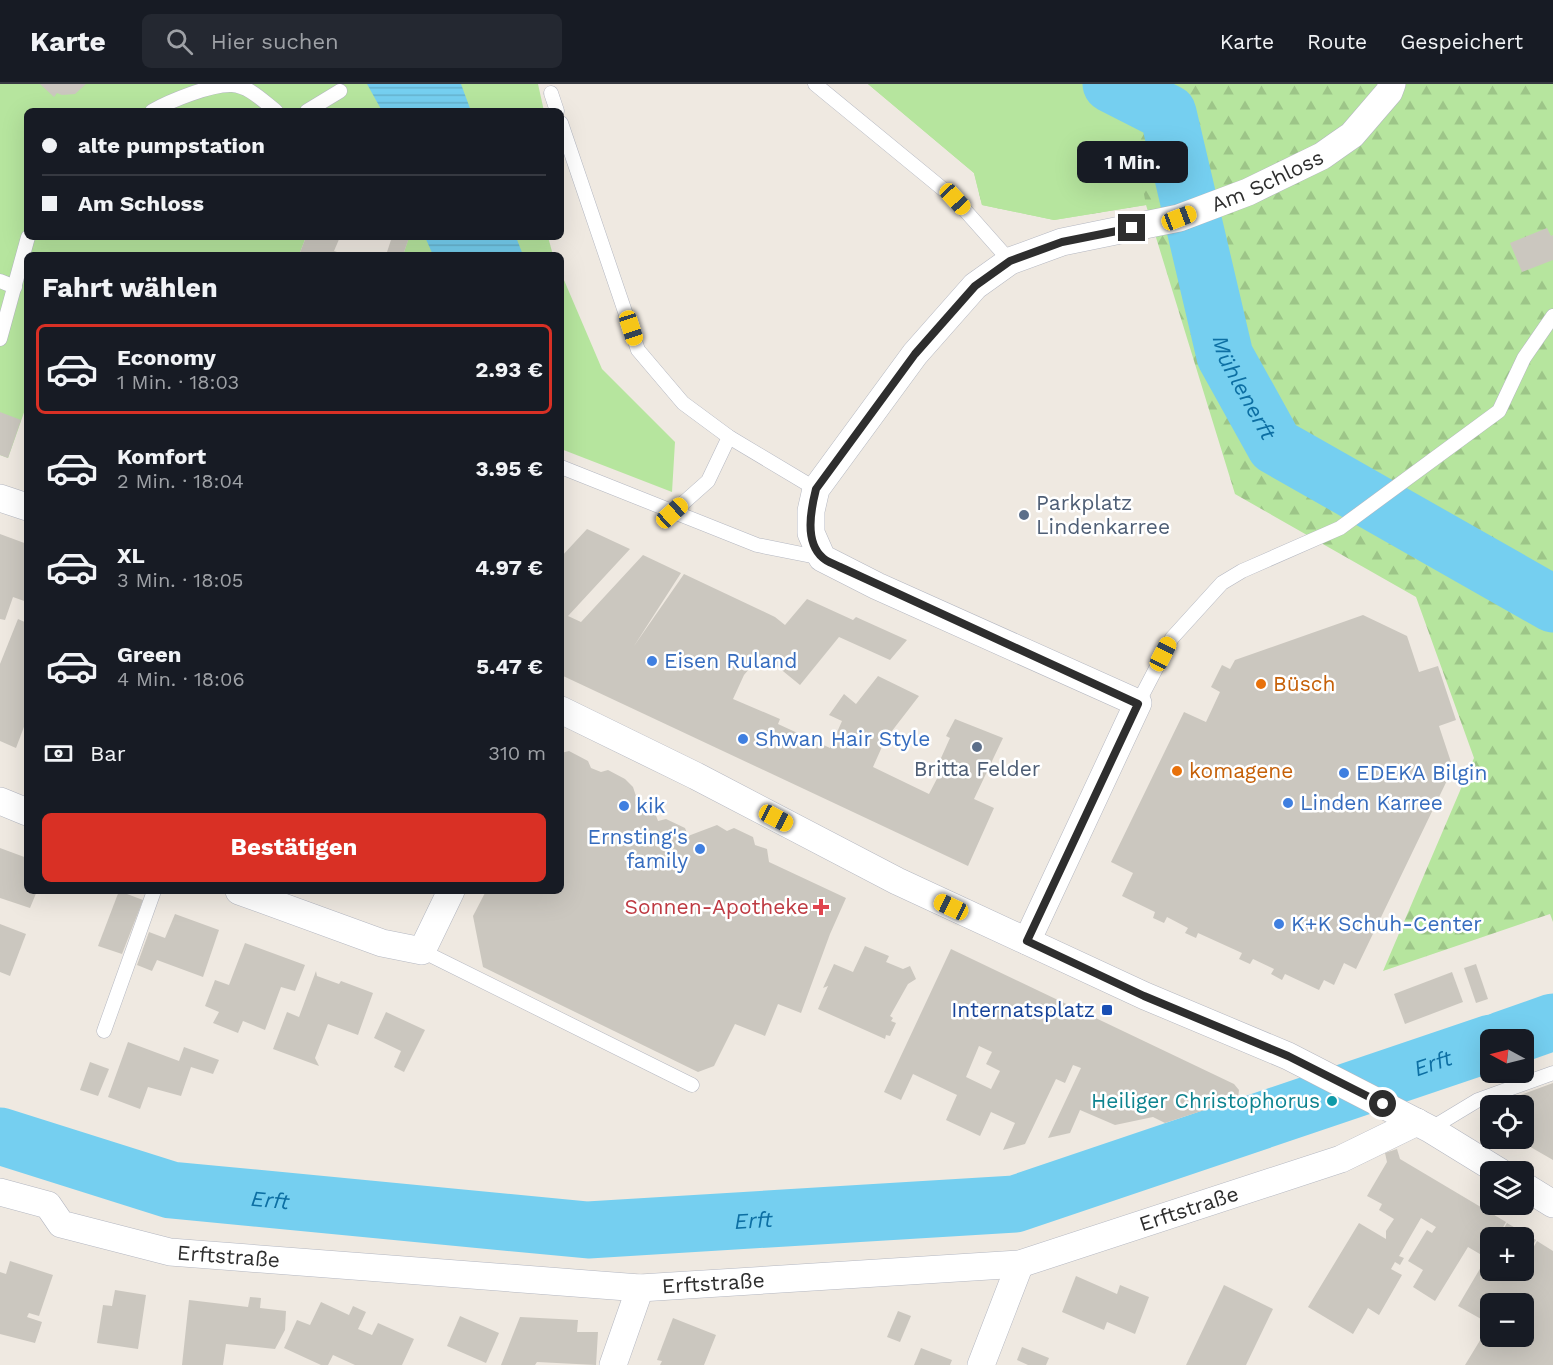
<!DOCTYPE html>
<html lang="de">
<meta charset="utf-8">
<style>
body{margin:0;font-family:"Work Sans",sans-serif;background:#242831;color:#f1f3f6;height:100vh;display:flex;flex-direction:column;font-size:22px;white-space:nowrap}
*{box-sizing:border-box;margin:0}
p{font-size:20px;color:#9ea1a6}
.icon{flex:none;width:33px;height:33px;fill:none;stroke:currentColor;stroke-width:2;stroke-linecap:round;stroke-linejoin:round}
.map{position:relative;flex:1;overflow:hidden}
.details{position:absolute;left:24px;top:168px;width:540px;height:642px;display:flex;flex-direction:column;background:#171b24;border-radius:9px;box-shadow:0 6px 24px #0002}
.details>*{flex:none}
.guide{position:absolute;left:24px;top:24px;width:540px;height:132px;border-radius:9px;box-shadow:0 6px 24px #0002;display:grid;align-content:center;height:132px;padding:0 18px;background:#171b24}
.needle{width:39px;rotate:277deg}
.buttons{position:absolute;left:1480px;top:945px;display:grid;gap:12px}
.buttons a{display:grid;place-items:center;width:54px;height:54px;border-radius:9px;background:#171b24;box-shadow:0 6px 24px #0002;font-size:30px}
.end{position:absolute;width:27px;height:27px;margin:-14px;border:8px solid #2e2e2e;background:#fff;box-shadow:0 0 0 3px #fff}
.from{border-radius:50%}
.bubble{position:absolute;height:42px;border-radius:9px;background:#171b24;box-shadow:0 6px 24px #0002;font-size:20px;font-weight:700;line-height:42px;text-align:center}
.car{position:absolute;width:18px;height:36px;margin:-18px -9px;border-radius:8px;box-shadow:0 0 4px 2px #0007;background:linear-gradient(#f5c518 24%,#345 0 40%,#f5c518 0 76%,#345 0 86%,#f5c518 0)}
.guide b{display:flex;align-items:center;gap:21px;height:57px;font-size:22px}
.guide b+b{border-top:2px solid #363941}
.guide i{width:15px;height:15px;background:#f1f3f6}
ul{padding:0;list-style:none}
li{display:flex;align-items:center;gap:18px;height:90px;margin:0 12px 9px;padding:0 6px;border:3px solid transparent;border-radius:9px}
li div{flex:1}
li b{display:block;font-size:22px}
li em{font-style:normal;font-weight:700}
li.on{border-color:#d93025}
li>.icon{width:54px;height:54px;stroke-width:1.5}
h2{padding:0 18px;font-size:27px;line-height:72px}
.pay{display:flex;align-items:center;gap:15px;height:66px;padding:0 18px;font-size:22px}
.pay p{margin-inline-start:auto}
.primary-button{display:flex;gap:12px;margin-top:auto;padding:12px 18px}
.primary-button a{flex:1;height:69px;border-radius:9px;background:#d93025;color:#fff;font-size:24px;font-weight:700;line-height:69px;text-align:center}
header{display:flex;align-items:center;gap:36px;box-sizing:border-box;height:84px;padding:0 30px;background:#171b24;border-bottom:2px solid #363941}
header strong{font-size:28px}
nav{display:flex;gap:33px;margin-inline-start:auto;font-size:21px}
.search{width:420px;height:54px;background:#242831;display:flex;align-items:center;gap:15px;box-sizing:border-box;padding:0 21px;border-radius:9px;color:#9ea1a6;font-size:22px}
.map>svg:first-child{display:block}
</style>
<header>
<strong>Karte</strong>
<div class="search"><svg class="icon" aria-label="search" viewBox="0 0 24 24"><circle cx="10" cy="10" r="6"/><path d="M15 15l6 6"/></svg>Hier suchen</div>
<nav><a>Karte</a><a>Route</a><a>Gespeichert</a></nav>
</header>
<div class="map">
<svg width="1553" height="1281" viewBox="0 0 1553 1281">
<defs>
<pattern id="forest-firs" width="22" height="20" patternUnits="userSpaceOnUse" patternTransform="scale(1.5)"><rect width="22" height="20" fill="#b6e59e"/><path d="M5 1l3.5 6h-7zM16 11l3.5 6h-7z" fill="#9dc588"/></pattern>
<pattern id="water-rules" width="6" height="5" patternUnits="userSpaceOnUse" patternTransform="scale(1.5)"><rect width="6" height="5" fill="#75cff0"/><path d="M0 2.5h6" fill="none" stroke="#66b2ce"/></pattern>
</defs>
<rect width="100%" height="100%" fill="#efe9e1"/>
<polygon fill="url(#forest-firs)" points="868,0 1553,0 1553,838 1550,830 1383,887 1474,674 1416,513 1235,410 1146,121 1054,136 982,121 974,89"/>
<g fill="#b6e59e">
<polygon points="0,0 538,0 544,27 27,27 27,153 306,153 299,171 27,171 27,320 8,374 0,371"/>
<polygon points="868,0 1138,0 1128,23 1146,121 1054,136 982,121 974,89"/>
<polygon points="409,153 548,153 553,171 403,171"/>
<polygon points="561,189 602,285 675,358 672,408 561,365"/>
</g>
<g fill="url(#water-rules)">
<polygon points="367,0 461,0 471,27 382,27"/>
<polygon points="425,153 516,153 523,171 433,171"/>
</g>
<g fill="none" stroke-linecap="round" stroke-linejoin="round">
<g stroke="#75cff0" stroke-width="57">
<path id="s1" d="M 1111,0 L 1168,29 L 1225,272 L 1275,362 L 1553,520"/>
<polyline points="1502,956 1553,938"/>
<path id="s2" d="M 0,1052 L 171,1106 L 588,1146 L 1015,1120 L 1491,959"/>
</g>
</g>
<g fill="#cbc7bf" fill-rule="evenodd">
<polygon points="40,0 86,0 75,10 62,11 57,9 54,13"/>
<polygon points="1547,144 1551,152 1553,151 1553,176 1522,188 1510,159"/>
<polygon points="306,153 340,153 334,167 346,171 299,171"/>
<polygon points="392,153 409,154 403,171 386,171"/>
<polygon points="0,328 21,336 8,374 0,371"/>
<polygon points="587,445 630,465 568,532 581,538 643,471 681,489 634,562 684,490 775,533 785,541 807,515 853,536 856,533 907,556 890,576 839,553 800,601 762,570 744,591 733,615 780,635 778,640 830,664 842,637 829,631 844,610 856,620 878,592 919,612 885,656 873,683 929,710 942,685 937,683 950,654 946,652 955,635 1003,654 974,715 994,724 968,782 561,591 561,473"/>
<polygon points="0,450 27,460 27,518 13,513 5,536 0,535"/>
<polygon points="1363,531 1407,552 1419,588 1438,582 1456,636 1439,642 1453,684 1356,885 1344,879 1334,901 1324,896 1319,906 1285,890 1282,896 1271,890 1274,885 1253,875 1250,880 1239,875 1242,869 1198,849 1196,854 1185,849 1188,844 1167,833 1164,839 1153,834 1155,828 1122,812 1133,789 1111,778 1184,628 1206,638 1220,608 1211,603 1222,581 1230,585 1235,576"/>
<polygon points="18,535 27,539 27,635 16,664 0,657 0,580"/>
<polygon points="569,667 588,677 591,684 601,688 608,686 625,695 633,703 638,718 654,726 658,737 666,735 685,744 688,752 717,741 727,747 734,744 753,753 755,761 767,765 769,778 846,814 830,850 801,929 778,920 765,952 735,940 714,982 698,988 483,883 473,832 486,807 561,807 561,669"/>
<polygon points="0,764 27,774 27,807 37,807 30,824 0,814"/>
<polygon points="119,807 143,816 122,870 98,862"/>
<polygon points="175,830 219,846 203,893 157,876 152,887 137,881 149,848 165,854"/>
<polygon points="0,840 26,850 10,892 0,888"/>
<polygon points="245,859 305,881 295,907 281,903 265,946 243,937 238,949 213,939 219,928 205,922 215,896 229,901"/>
<polygon points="865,862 889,872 886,878 903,885 910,882 916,895 908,900 890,932 893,934 891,937 896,939 890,952 886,951 885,955 818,925 828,902 823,904 834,880 853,888"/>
<path d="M 951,865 L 1234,1000 L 1239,1006 L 1238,1015 L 1165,1039 L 1153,1033 L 1115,1041 L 1080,1026 L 1070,1049 L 1048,1054 L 1081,984 L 1073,981 L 1065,999 L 1056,995 L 1025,1060 L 1003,1066 L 1015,1039 L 991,1028 L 980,1052 L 946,1036 L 957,1011 L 913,990 L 901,1016 L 884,1008 ZM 979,962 L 992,968 L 986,980 L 1000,987 L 991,1005 L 966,993 Z"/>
<polygon points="1476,880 1488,915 1476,919 1464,884"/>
<polygon points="316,887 317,892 339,900 341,897 373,909 358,951 328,940 315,974 319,982 273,965 287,928 299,933"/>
<polygon points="1452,888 1463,918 1405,940 1394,910"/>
<polygon points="386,928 425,946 404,988 394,983 401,967 374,954"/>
<polygon points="128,958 179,977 184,963 219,976 213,990 191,983 181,1012 148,1003 140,1025 108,1013"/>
<polygon points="90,978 109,985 98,1012 80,1006"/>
<polygon points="1553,999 1553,1076 1515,1054 1524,1054 1524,1022 1493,1021"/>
<polygon points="1491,1022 1491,1041 1483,1036"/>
<polygon points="1397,1065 1400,1075 1506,1138 1497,1154 1491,1154 1491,1163 1485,1173 1468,1163 1435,1217 1413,1203 1423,1186 1408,1177 1427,1146 1432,1149 1436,1143 1421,1134 1399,1172 1404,1174 1400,1181 1395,1178 1391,1185 1402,1191 1379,1231 1368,1224 1353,1250 1308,1223 1359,1139 1386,1155 1386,1147 1394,1135 1379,1126 1382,1120 1367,1112 1387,1078 1385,1069"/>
<polygon points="1507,1139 1536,1156 1524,1176 1524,1154 1498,1154"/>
<path d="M 1537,1157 L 1553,1167 L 1553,1281 L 1465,1281 L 1490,1240 L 1458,1222 L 1491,1166 L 1491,1186 L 1518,1186 L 1514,1197 L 1520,1186 L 1524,1186 L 1524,1180 ZM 1491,1220 L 1524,1220 L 1524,1252 L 1491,1252 Z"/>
<polygon points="10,1177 53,1191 39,1232 29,1229 27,1233 42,1238 35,1259 0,1250 0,1188 6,1190"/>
<polygon points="1076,1192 1117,1210 1120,1201 1149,1213 1135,1250 1107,1238 1104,1246 1062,1228"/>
<polygon points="1224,1201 1273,1225 1246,1281 1186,1281"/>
<polygon points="115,1206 146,1211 138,1265 97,1259 103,1221 112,1222"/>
<polygon points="250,1213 261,1214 260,1224 286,1227 285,1246 275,1265 226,1260 223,1281 182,1281 189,1216 248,1223"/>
<polygon points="321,1218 349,1231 353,1222 366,1228 358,1245 372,1251 378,1239 414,1255 402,1281 355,1281 333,1271 328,1281 321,1281 284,1264 297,1236 310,1241"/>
<polygon points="898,1227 911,1232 900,1258 887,1253"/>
<polygon points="460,1232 499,1249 486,1279 447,1262"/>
<polygon points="520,1233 578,1236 577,1248 598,1248 596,1281 537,1278 535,1281 501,1281"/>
<polygon points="673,1234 716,1251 704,1281 660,1281 662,1277 657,1276"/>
<polygon points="1022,1263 1049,1274 1046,1281 1028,1281 1017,1276"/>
<polygon points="921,1264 952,1276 950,1281 914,1281"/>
</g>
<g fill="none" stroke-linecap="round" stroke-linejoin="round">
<g stroke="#b4b7c1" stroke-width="15">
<g id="service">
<polyline points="815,0 955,115 1010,177"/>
<polyline points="551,9 557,27"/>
<path d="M 152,27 C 170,17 211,0 232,1 C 249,2 263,17 276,27"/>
<polyline points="307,27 340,7"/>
<polyline points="561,39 638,266 683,319 729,353 816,405"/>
<polyline points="0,197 15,203"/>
<polyline points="0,255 28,153"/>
<polyline points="561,383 757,461 822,474"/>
<polyline points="672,429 708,397 729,353"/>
<polyline points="1138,619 1172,554 1222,499 1242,487 1340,444 1499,327 1524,274 1553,232"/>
<polyline points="422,867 692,1001"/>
<polyline points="104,947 154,807"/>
<polyline points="1430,1045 1478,1016 1553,989"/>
</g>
</g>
<g stroke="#b4b7c1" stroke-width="28">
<g id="minor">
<polyline points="0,414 27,423"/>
<polyline points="561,626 696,692 897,797 1145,912 1288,972 1430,1045 1500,1088"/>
<polyline points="0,717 27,728"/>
<polyline points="239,807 382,859 422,867 451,807"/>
<path id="s3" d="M 1027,857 L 1138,619 L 877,502 L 822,474 L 811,449 L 811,427 L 816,405 L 915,270 L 975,202 L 1010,177 L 1062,158 L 1179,134 L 1248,108 L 1322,72 L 1339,60 L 1352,51 L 1389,8 L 1392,0"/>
<polyline points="1524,1102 1553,1120"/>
<path id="s4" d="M 0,1108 L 48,1121 L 61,1140 L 170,1168 L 640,1204 L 1020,1180 L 1341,1075 L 1417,1038"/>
<polyline points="613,1281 640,1204"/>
<polyline points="981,1281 1020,1180"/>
</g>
</g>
<use href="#service" stroke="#fff" stroke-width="14"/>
<use href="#minor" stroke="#fff" stroke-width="27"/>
</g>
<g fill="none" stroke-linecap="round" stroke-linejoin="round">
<path stroke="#2e2e2e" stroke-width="8" d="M 1132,144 L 1062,158 L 1010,177 L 975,202 L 915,270 L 816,405 C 811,425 804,458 823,474 C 827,478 835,480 840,483 L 1138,620 L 1027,857 L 1144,912 L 1288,972 L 1383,1020"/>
</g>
<g fill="#5c6f8a" stroke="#fff" stroke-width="2">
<circle cx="1024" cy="431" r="6"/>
<circle cx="977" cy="663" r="6"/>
</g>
<g fill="#3f7fe0" stroke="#fff" stroke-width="2">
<circle cx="652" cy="577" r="6"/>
<circle cx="743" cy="655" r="6"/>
<circle cx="1344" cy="689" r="6"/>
<circle cx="1288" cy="719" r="6"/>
<circle cx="624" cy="722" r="6"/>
<circle cx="700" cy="765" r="6"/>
<circle cx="1279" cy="840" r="6"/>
</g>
<g fill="#e8710a" stroke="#fff" stroke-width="2">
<circle cx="1261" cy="600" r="6"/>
<circle cx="1177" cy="687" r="6"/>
</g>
<path fill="#e0444e" stroke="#fff" stroke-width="2" d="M818 814h6v6h6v6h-6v6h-6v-6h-6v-6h6z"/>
<rect fill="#1a4fb4" stroke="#fff" stroke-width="2" x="1101" y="920" width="12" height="12" rx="3"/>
<circle fill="#0f9aa8" stroke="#fff" stroke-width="2" cx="1332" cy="1017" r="6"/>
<g text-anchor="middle" stroke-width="5" stroke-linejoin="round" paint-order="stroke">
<g font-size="21" fill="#2e2e2e" stroke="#fff">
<text dy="7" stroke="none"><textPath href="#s3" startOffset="1254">Am Schloss</textPath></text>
<text dy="7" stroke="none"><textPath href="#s4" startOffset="1215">Erftstraße</textPath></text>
<text dy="7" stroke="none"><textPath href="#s4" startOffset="244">Erftstraße</textPath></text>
<text dy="7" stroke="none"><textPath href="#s4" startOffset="730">Erftstraße</textPath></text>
</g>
<g font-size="21" fill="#4e5e75" stroke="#fff" text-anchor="start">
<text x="1036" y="426">Parkplatz<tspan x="1036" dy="24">Lindenkarree</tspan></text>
<text x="977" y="692" text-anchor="middle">Britta Felder</text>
</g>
<g font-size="21" fill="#366cbe" stroke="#fff" text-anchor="start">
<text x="664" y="584">Eisen Ruland</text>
<text x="755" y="662">Shwan Hair Style</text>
<text x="1356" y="696">EDEKA Bilgin</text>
<text x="1300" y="726">Linden Karree</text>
<text x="636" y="729">kik</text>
<text x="688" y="760" text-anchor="end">Ernsting's<tspan x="688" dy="24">family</tspan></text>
<text x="1291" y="847">K+K Schuh-Center</text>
</g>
<g font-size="21" fill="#c56008" stroke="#fff" text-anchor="start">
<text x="1273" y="607">Büsch</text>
<text x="1189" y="694">komagene</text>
</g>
<g font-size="21" fill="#be3a42" stroke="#fff" text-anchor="end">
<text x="809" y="830">Sonnen-Apotheke</text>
</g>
<g font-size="21" fill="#164399" stroke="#fff" text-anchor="end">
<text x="1095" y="933">Internatsplatz</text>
</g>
<g font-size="21" fill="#0d838f" stroke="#fff" text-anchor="end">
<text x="1320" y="1024">Heiliger Christophorus</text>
</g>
<g font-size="22" font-style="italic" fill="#0d6fa3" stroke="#fff">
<text dy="8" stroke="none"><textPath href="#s1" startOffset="350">Mühlenerft</textPath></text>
<text dy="8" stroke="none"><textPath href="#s2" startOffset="1467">Erft</textPath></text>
<text dy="8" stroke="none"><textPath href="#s2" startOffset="279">Erft</textPath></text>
<text dy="8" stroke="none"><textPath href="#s2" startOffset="764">Erft</textPath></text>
</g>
</g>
</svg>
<div class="buttons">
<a><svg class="needle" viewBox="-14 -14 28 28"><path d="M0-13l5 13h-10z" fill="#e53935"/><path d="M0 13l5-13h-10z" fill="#9ea1a6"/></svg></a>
<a><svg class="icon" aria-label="locate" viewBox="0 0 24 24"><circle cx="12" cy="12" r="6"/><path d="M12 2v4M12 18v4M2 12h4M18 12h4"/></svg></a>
<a><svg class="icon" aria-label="layers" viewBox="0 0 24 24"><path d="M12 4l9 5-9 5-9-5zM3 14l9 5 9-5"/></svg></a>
<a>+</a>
<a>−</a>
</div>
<i class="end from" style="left:1383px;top:1020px"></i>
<i class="end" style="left:1132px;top:144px"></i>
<div class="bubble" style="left:1077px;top:57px;width:111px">1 Min.</div>
<i class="car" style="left:955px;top:115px;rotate:137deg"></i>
<i class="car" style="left:1179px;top:134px;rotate:69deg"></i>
<i class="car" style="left:631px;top:244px;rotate:162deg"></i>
<i class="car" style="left:672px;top:429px;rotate:48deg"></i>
<i class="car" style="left:1163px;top:570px;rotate:27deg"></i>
<i class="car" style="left:776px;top:734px;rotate:118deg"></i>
<i class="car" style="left:951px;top:823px;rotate:295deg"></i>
<div class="guide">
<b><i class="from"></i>alte pumpstation</b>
<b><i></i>Am Schloss</b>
</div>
<section class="details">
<h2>Fahrt wählen</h2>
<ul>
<li class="on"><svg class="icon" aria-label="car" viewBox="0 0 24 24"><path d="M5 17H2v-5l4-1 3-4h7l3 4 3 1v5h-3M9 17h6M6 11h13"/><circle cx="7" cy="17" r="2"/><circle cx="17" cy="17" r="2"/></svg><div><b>Economy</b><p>1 Min. · 18:03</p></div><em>2.93 €</em></li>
<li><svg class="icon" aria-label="car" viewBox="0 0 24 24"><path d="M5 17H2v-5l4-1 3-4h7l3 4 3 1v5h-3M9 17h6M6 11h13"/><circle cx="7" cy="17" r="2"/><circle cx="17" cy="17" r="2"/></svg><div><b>Komfort</b><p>2 Min. · 18:04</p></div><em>3.95 €</em></li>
<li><svg class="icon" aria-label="car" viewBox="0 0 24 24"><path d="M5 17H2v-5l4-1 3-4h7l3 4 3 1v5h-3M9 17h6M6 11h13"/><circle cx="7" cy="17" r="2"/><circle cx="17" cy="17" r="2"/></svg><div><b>XL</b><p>3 Min. · 18:05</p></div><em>4.97 €</em></li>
<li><svg class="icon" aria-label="car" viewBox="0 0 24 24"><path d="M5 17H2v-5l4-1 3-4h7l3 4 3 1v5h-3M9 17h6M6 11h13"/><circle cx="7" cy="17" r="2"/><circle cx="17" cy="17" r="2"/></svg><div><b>Green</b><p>4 Min. · 18:06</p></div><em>5.47 €</em></li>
</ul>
<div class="pay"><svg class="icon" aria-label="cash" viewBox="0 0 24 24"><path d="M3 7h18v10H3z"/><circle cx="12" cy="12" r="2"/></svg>Bar<p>310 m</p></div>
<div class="primary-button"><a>Bestätigen</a></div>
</section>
</div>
